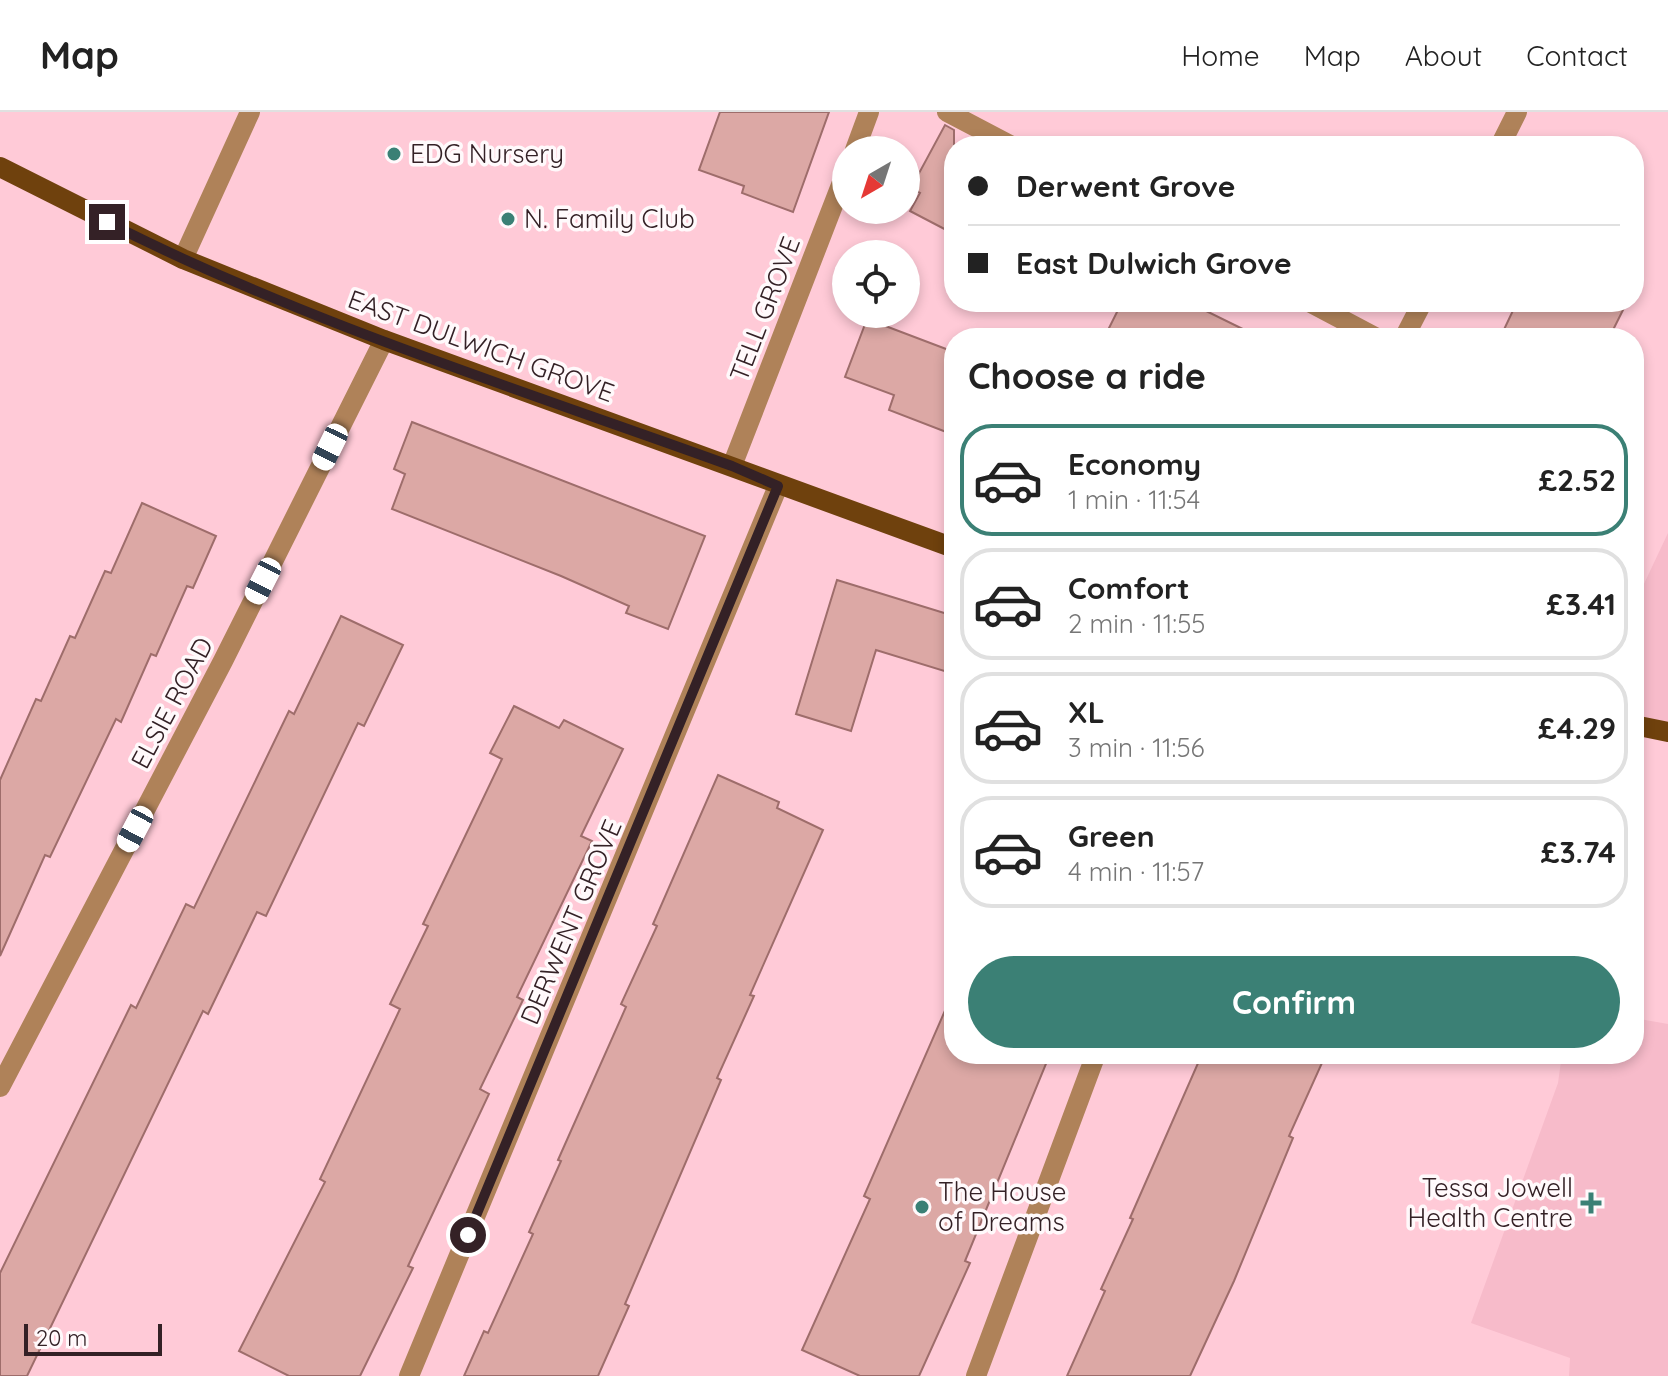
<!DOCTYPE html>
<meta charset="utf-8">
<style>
body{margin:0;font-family:Quicksand,sans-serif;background:#f2f2f2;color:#222;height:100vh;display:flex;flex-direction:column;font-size:30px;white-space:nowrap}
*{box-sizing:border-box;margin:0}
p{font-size:26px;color:#767676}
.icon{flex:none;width:44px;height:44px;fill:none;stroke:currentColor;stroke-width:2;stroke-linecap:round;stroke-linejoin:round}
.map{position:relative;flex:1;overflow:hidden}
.sheet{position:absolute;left:944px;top:216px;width:700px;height:736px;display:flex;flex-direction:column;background:#fff;border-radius:32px;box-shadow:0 4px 12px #0003}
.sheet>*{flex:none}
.top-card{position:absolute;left:944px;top:24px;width:700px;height:176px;border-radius:32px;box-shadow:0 4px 12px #0003;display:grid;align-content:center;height:176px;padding:0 24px;background:#fff}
.needle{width:52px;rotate:219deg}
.controls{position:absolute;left:832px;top:24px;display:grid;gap:16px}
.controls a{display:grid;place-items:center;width:88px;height:88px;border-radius:50%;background:#fff;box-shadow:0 4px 12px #0003;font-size:40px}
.scale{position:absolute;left:24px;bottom:20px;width:138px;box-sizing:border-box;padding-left:8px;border:4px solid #342126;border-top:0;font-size:22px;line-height:28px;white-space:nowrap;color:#342126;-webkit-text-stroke:6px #fff9fb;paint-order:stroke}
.end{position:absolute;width:36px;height:36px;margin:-18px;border:10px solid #342126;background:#fff;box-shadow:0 0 0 4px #fff}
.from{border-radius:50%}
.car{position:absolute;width:24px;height:48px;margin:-24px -12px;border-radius:10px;box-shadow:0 0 6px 2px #0007;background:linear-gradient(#fff 24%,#345 0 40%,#fff 0 76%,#345 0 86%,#fff 0)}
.top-card b{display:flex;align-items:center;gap:28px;height:76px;font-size:30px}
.top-card b+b{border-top:2px solid #e0e0e0}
.top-card i{width:20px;height:20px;background:#222}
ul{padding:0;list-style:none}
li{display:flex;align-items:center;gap:24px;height:112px;margin:0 16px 12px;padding:0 8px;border:4px solid #e0e0e0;border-radius:32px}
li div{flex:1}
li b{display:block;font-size:30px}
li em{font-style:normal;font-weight:700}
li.on{border-color:#3b8075}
li>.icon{width:72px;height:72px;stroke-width:1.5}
h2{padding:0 24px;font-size:36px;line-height:96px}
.cta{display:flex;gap:16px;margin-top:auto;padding:16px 24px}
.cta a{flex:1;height:92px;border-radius:48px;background:#3b8075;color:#fff;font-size:32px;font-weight:700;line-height:92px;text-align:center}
header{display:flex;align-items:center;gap:48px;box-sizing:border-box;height:112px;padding:0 40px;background:#fff;border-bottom:2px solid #e0e0e0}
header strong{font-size:38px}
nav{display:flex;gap:44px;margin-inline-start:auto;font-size:28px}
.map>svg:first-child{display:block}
</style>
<header>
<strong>Map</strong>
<nav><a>Home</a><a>Map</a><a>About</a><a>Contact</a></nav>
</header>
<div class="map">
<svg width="1668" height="1264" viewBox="0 0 1668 1264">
<rect width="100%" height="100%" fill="#ffcad7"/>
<g fill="#f7bbca">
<polygon points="1668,421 1668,623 1634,614 1634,493"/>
<polygon points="1634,906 1668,912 1668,1264 1569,1264 1570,1246 1471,1211 1558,971 1562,942 1634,942"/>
</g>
<g fill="#dca8a5" stroke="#9e6d6b" stroke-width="2">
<polygon points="720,0 829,0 793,100 742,81 744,74 699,58"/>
<polygon points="945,13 954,18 954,122 910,99 920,81 911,76"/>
<polygon points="1122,190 1188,190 1261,226 1104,226"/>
<polygon points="1517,190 1627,190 1609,226 1500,226"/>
<polygon points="867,207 954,240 954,323 889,298 894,283 845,265"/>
<polygon points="412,310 705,424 668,517 626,501 629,494 561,464 392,397 405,362 394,357"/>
<polygon points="142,391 216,424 193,476 187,474 156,544 151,542 121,610 116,607 50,745 45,743 0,844 0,668 36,587 41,589 70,524 75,526 105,459 111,461"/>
<polygon points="837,468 954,504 954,562 876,538 851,619 796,602"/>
<polygon points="341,504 403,533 364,614 358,611 266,804 257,800 208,902 203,899 27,1264 0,1264 0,1161 131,893 136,896 186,792 194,796 289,599 294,602"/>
<polygon points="514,594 559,616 564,608 623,637 581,724 592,729 517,885 523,888 480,977 489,982 408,1154 413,1156 360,1264 289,1264 239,1239 325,1070 320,1067 400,897 390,892 428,814 423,812 502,647 490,641"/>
<polygon points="718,663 779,690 777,696 823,718 750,883 754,884 717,966 721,968 625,1192 629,1194 598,1264 464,1264 484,1219 488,1221 533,1122 529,1120 561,1049 558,1048 626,895 621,892 657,814 653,812"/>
<polygon points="954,878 954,942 1050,942 965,1149 970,1151 919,1264 860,1264 802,1238 870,1087 864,1084"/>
<polygon points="1202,942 1326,942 1289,1024 1293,1026 1234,1169 1190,1264 1067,1264 1105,1179 1101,1177 1133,1107 1130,1106"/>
</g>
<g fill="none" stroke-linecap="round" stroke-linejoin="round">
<g stroke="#af8259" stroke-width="20">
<polyline points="947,0 1012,34"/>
<polyline points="1500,34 1517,0"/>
<polyline points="855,38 869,0"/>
<polyline points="183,147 250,0"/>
<polyline points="1309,190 1377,226"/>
<polyline points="1404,226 1421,193"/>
<polyline points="732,354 846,60"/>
<polyline points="0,975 223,549 384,228"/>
<polyline points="409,1264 778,374"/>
<polyline points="976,1264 1096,942"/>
</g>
<g stroke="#6f410d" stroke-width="20">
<polyline points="0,55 183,147 384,228 954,436"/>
<polyline points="1634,613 1668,620"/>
</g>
</g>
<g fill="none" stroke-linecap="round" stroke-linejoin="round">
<path stroke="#342126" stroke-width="10" d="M 107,110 C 303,210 525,279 732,354 L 778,374 L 468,1123"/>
</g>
<g fill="#3b8075" stroke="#fff9fb" stroke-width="3">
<circle cx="394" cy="42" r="8"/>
<circle cx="508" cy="107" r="8"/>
<path d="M1587 1079h8v8h8v8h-8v8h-8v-8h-8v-8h8z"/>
<circle cx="922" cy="1095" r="8"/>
</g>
<g text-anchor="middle" stroke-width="7" stroke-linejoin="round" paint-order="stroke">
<g font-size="26" fill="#342126" stroke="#fff9fb" text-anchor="start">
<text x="410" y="51">EDG Nursery</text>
<text x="524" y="116">N. Family Club</text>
<text x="1573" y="1085" text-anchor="end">Tessa Jowell<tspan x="1573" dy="30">Health Centre</tspan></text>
<text x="938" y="1089">The House<tspan x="938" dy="30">of Dreams</tspan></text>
</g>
<g font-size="26" fill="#342126" stroke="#fff9fb">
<text transform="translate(765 197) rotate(-69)" y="9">TELL GROVE</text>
<text transform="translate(481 234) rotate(20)" y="9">EAST DULWICH GROVE</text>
<text transform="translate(172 591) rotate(-62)" y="9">ELSIE ROAD</text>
<text transform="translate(571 810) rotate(-67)" y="9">DERWENT GROVE</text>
</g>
</g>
</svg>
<div class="controls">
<a><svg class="needle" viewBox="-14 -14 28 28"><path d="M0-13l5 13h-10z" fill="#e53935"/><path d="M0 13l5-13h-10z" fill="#767676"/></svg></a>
<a><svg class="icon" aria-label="locate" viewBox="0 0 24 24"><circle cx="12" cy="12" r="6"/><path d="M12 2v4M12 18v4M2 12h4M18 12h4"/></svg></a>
</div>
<div class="scale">20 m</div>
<i class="end from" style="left:468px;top:1123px"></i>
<i class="end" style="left:107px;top:110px"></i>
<i class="car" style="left:330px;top:335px;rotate:206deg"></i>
<i class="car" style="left:263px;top:469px;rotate:207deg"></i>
<i class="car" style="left:135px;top:717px;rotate:208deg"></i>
<div class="top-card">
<b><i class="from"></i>Derwent Grove</b>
<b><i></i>East Dulwich Grove</b>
</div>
<section class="sheet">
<h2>Choose a ride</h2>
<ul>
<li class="on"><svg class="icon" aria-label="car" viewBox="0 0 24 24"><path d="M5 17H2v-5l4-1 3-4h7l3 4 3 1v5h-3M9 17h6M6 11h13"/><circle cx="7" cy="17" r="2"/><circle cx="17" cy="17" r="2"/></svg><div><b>Economy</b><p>1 min · 11:54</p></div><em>£2.52</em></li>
<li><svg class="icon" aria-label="car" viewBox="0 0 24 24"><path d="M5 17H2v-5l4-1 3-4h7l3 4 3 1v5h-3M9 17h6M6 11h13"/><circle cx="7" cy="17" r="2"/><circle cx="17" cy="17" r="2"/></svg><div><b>Comfort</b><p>2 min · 11:55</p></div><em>£3.41</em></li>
<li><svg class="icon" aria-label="car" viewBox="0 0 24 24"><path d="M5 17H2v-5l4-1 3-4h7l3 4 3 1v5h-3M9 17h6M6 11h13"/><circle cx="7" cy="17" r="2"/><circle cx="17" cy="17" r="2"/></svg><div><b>XL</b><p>3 min · 11:56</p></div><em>£4.29</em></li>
<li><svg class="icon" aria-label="car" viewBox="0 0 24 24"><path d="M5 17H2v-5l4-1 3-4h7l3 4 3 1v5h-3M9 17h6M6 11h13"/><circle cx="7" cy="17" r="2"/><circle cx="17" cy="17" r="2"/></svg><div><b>Green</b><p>4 min · 11:57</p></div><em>£3.74</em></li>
</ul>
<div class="cta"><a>Confirm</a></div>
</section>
</div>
